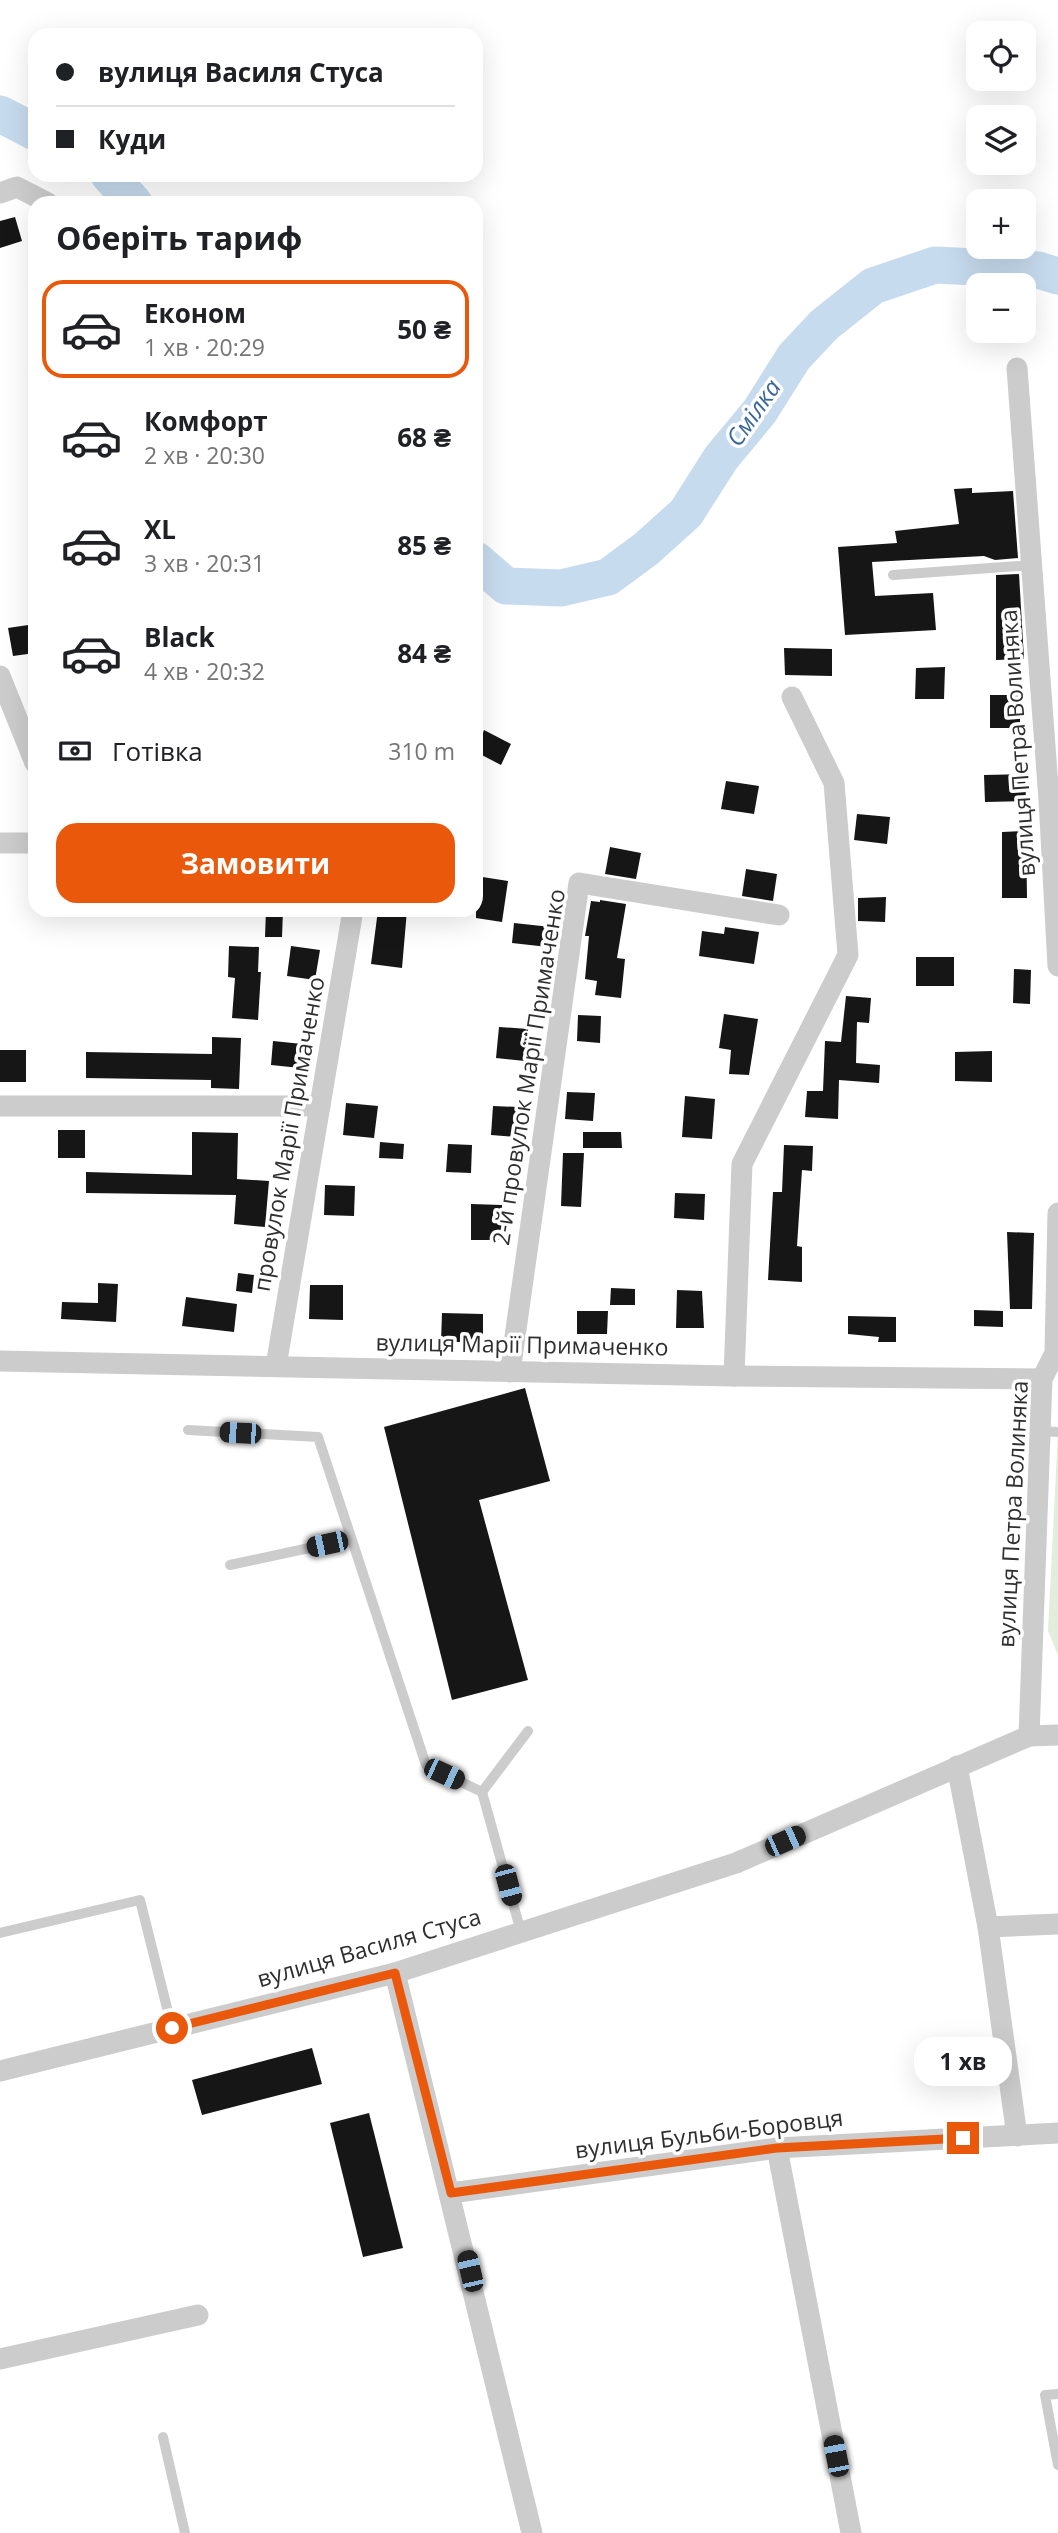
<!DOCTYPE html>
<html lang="uk">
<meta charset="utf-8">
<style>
body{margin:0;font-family:"Open Sans",sans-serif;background:#f2f2f2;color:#202124;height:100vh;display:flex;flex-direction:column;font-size:26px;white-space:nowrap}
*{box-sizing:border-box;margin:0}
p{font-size:23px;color:#757577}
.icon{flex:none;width:38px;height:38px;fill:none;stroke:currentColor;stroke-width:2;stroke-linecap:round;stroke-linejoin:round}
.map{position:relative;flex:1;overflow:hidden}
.drawer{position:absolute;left:28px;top:196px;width:455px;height:721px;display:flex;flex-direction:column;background:#fff;border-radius:21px;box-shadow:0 7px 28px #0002}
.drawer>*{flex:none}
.hud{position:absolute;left:28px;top:28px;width:455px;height:154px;border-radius:21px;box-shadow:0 7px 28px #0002;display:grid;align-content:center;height:154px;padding:0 28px;background:#fff}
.buttons{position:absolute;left:966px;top:21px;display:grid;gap:14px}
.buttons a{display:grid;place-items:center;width:70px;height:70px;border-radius:14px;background:#fff;box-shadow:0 7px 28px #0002;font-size:35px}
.end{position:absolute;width:32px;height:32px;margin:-16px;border:9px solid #ea580c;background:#fff;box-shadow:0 0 0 4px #fff}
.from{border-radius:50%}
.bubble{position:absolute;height:49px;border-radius:21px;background:#fff;box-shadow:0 7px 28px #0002;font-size:23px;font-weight:700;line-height:49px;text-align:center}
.car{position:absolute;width:21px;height:42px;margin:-21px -10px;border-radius:9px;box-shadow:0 0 5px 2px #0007;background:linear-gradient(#222 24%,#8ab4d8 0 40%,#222 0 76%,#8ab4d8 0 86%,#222 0)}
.hud b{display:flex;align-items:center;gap:24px;height:66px;font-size:26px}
.hud b+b{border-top:2px solid #e0e0e0}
.hud i{width:18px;height:18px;background:#202124}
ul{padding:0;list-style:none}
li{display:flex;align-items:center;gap:21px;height:98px;margin:0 14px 10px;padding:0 14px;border:4px solid transparent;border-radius:21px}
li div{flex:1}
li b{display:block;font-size:26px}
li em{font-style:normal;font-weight:700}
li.active{border-color:#ea580c}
li>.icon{width:63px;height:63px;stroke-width:1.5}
h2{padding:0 28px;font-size:32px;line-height:84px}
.pay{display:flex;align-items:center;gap:18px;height:77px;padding:0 28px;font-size:26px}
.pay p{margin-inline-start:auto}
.primary-button{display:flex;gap:14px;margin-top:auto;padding:14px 28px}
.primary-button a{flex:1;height:80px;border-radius:21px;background:#ea580c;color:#fff;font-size:28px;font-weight:700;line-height:80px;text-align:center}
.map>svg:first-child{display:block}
</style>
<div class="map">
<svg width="1058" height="2533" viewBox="0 0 1058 2533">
<rect width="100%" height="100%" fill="#fff"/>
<polygon fill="#e3eddb" points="1058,1432 1058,1655 1048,1631"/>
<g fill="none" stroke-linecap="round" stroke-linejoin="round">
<g stroke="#c6dbee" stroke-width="37">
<polyline points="0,114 35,132"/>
<polyline points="109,175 134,203"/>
<polyline points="476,560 506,586 561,588 608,577 646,549 686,513 721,458 760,411 794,357 824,325 873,286 935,265 1038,270 1058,276"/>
</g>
</g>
<g fill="#161616">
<polygon points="15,217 22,241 0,248 0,221"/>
<polygon points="972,488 972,493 1013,491 1018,558 995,560 984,556 872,562 875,596 933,593 936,630 845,635 838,547 897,543 895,531 959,524 954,489"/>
<polygon points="1019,574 1024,659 996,660 996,575"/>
<polygon points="35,624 35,653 13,656 8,628"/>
<polygon points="784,648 832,649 832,676 785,675"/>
<polygon points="945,667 944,699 915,699 916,668"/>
<rect x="990" y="695" width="30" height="33"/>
<polygon points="484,730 511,744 501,765 476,752"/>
<polygon points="1025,774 1026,801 985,802 984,775"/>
<polygon points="726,781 759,786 754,814 721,809"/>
<polygon points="857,814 890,817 887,844 854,840"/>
<polygon points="1026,831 1027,898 1002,898 1002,832"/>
<polygon points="610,847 641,853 636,879 605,874"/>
<polygon points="746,869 777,874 773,901 742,896"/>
<polygon points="476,876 508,881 502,922 476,918"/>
<polygon points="886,897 885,922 858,921 858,898"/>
<polygon points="600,900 626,904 617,958 625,959 621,998 595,995 597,981 585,979 589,936 585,936 591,901 600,902"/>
<polygon points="266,910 283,910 282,937 265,937"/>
<polygon points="378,910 407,910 402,968 371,964"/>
<polygon points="514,923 551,927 548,947 512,943"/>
<polygon points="725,927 759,932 754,964 699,956 702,931 724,934"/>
<polygon points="229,946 259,947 258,972 261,972 258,1020 232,1018 235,978 228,977"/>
<polygon points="291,946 320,950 315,980 287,976"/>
<rect x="916" y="957" width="38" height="29"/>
<polygon points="1014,969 1031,970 1030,1004 1013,1003"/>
<polygon points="846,996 871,998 869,1023 857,1022 856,1063 880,1065 879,1083 839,1080 838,1119 805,1117 807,1091 823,1091 825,1041 841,1042"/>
<polygon points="724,1014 758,1019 749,1075 729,1074 731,1050 719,1048"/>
<polygon points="578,1015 601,1016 600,1043 577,1041"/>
<polygon points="499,1027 528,1029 525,1061 496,1058"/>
<polygon points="212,1037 241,1038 239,1089 211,1088 211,1080 86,1078 86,1052 212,1054"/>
<polygon points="273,1041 312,1045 310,1069 271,1065"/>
<rect x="0" y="1050" width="26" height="32"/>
<polygon points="992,1051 992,1082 955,1081 955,1052"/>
<polygon points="567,1092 595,1093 593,1121 565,1119"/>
<polygon points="685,1096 715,1099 712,1139 682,1137"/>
<polygon points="346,1103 378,1106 374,1138 343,1135"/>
<polygon points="493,1106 518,1107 516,1137 491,1135"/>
<rect x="58" y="1130" width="27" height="28"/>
<polygon points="192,1132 238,1133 237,1179 269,1181 265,1227 234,1224 236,1195 86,1193 86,1172 192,1175"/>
<polygon points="583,1132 621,1132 622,1148 583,1148"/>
<polygon points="380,1142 404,1144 403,1159 379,1158"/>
<polygon points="448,1144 472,1145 471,1173 446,1172"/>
<polygon points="784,1145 813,1146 812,1171 802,1170 797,1246 802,1247 802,1282 768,1280 773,1192 782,1192"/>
<polygon points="563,1153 584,1153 581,1207 561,1206"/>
<polygon points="325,1185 355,1186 354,1216 324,1215"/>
<polygon points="675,1193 705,1194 704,1220 674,1218"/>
<polygon points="471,1204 502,1205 502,1240 471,1240"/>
<polygon points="1007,1232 1034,1233 1032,1309 1010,1309"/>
<polygon points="238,1273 254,1275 252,1293 236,1291"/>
<polygon points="98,1283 118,1284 116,1322 61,1319 62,1302 98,1303"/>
<polygon points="310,1285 343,1285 343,1320 309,1319"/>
<polygon points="611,1288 635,1289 635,1305 610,1305"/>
<polygon points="677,1290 702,1291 704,1328 676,1328"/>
<polygon points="186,1297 237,1304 234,1332 182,1326"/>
<polygon points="974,1310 1003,1311 1003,1327 974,1326"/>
<polygon points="577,1311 608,1311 607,1334 577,1334"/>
<polygon points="442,1313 483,1314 483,1342 441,1342"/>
<polygon points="848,1316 896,1317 896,1342 878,1342 879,1337 848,1334"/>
<polygon points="525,1388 550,1481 479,1500 528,1680 452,1700 384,1427"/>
<polygon points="312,2048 322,2084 202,2115 192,2080"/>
<polygon points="369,2113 403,2248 363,2257 330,2123"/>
</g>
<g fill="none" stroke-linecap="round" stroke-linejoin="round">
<g stroke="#ccc" stroke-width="10">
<polyline points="893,575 1032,565"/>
<polyline points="188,1430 318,1437 426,1765 482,1792 521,1932"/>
<polyline points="1040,1431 1058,1432"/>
<polyline points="230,1565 351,1539"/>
<polyline points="482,1792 528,1731"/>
<polyline points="0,1933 140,1900 172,2028"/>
<polyline points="1058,2394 1045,2395 1058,2465"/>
<polyline points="163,2437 185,2533"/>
</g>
<g stroke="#ccc" stroke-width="21">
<polyline points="0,193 17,187 48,203"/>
<polyline points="1017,368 1049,800 1058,966"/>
<polyline points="0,676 35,763"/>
<polyline points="0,843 35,843"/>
<polyline points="0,1106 320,1106"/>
<polyline points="0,1361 734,1376 1042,1379"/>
<polyline points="276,1366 353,910"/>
<polyline points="510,1372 579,883 779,915"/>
<polyline points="734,1376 742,1164 848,955 834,783 792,697"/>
<polyline points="1029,1736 1042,1379 1055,1353 1058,1213"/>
<polyline points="957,1766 988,1927 1017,2136"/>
<polyline points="988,1927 1058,1924"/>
<polyline points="395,1973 532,2533"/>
<polyline points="0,2071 395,1973 736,1863 1029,1736 1058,1735"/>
<polyline points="777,2148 851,2533"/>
<polyline points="451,2193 777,2148 1058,2133"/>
<polyline points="0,2359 198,2315"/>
</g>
</g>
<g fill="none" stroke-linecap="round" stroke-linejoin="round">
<polyline stroke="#ea580c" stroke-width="9" points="172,2028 395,1973 451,2193 777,2148 963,2138"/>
</g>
<g text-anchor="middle" stroke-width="7" stroke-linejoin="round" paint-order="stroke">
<g font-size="23" fill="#2f2f2f" stroke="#fff">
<text transform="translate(1018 743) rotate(-94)" y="8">вулиця Петра Волиняка</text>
<text transform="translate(529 1067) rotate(-81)" y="8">2-й провулок Марії Примаченко</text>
<text transform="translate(289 1134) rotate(-80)" y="8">провулок Марії Примаченко</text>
<text transform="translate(522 1345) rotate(1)" y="8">вулиця Марії Примаченко</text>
<text transform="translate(1013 1514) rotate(-87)" y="8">вулиця Петра Волиняка</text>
<text transform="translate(369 1948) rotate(-16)" y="8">вулиця Василя Стуса</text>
<text transform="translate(709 2134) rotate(-7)" y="8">вулиця Бульби-Боровця</text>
</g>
<g font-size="24" font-style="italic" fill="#376897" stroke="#fff">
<text transform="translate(754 413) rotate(-55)" y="8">Смілка</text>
</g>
</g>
</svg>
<div class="buttons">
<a><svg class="icon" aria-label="locate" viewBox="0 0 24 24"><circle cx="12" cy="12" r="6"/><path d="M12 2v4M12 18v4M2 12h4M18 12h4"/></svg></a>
<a><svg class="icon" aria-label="layers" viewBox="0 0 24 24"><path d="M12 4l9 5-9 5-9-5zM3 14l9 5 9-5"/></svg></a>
<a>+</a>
<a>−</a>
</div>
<i class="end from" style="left:172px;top:2028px"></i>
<i class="end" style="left:963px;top:2138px"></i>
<div class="bubble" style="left:914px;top:2037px;width:98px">1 хв</div>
<i class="car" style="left:240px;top:1433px;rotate:273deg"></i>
<i class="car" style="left:327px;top:1544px;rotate:258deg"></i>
<i class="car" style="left:444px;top:1774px;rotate:115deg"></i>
<i class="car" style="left:785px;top:1841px;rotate:66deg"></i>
<i class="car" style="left:508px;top:1885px;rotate:165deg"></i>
<i class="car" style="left:470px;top:2271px;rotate:347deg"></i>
<i class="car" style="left:836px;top:2456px;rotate:349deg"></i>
<div class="hud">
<b><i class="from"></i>вулиця Василя Стуса</b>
<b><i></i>Куди</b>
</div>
<section class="drawer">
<h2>Оберіть тариф</h2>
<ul>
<li class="active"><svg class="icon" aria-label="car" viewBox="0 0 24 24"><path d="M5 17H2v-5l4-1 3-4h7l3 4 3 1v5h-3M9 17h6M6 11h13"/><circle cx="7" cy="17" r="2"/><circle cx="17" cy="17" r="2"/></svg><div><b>Економ</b><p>1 хв · 20:29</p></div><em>50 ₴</em></li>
<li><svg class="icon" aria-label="car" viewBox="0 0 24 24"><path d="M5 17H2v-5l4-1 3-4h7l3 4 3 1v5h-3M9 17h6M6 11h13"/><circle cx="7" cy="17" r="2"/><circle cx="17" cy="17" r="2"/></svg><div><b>Комфорт</b><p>2 хв · 20:30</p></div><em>68 ₴</em></li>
<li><svg class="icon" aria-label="car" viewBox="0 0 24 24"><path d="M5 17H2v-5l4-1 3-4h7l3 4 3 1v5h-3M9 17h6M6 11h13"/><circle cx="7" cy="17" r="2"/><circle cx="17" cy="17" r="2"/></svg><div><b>XL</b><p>3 хв · 20:31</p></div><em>85 ₴</em></li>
<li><svg class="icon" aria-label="car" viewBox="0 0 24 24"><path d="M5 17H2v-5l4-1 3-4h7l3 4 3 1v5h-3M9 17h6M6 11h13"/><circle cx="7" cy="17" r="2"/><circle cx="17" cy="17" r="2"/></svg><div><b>Black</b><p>4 хв · 20:32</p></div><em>84 ₴</em></li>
</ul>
<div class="pay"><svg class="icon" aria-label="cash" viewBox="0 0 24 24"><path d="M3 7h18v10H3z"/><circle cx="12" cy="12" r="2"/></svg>Готівка<p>310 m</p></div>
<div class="primary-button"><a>Замовити</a></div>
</section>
</div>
